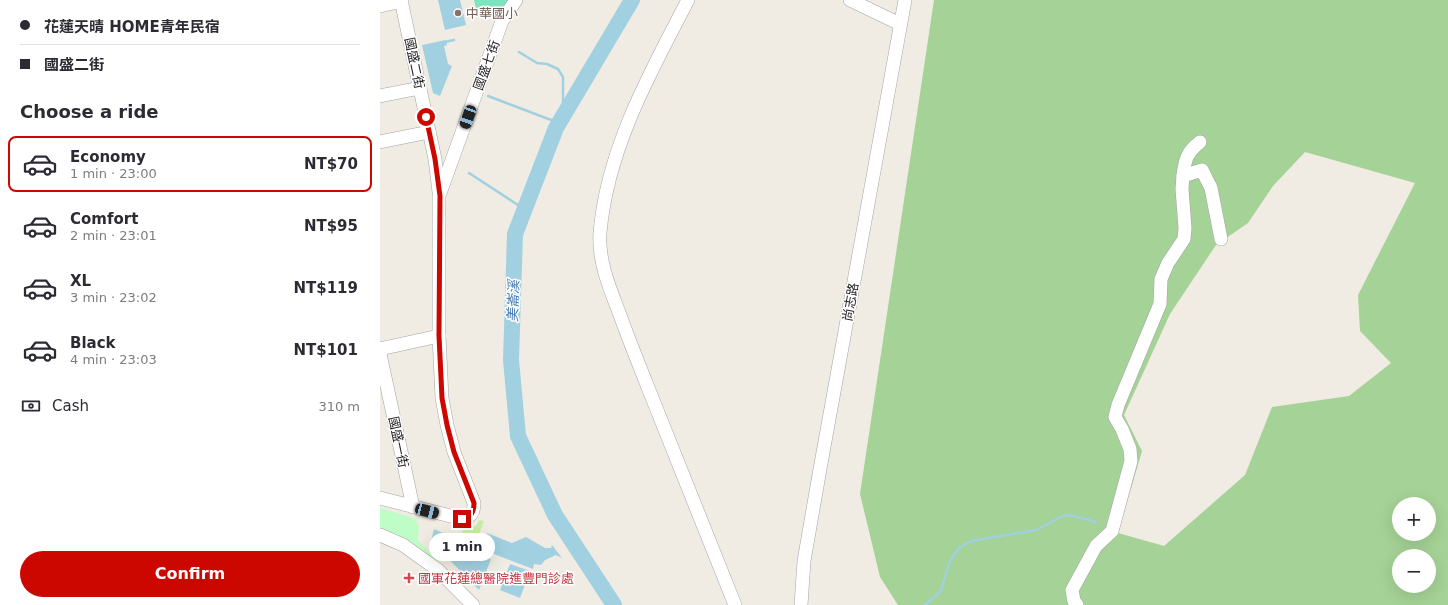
<!DOCTYPE html>
<meta charset="utf-8">
<style>
body{margin:0;font-family:"DejaVu Sans","Noto Sans TC",sans-serif;background:#f2f2f3;color:#2b2b33;height:100vh;display:flex;flex-direction:column;font-size:15px;white-space:nowrap}
*{box-sizing:border-box;margin:0}
p{font-size:13px;color:#7c7c81}
.icon{flex:none;width:22px;height:22px;fill:none;stroke:currentColor;stroke-width:2;stroke-linecap:round;stroke-linejoin:round}
.map{position:relative;flex:1;overflow:hidden}
.details{display:flex;flex-direction:column;background:#fff;width:380px}
.details>*{flex:none}
.hud{display:grid;align-content:center;height:88px;padding:0 20px;background:#fff}
.controls{position:absolute;left:1012px;top:497px;display:grid;gap:8px}
.controls a{display:grid;place-items:center;width:44px;height:44px;border-radius:50%;background:#fff;box-shadow:0 4px 16px #0002;font-size:20px}
.end{position:absolute;width:18px;height:18px;margin:-9px;border:5px solid #cc0700;background:#fff;box-shadow:0 0 0 2px #fff}
.from{border-radius:50%}
.bubble{position:absolute;height:28px;border-radius:14px;background:#fff;box-shadow:0 4px 16px #0002;font-size:13px;font-weight:800;line-height:28px;text-align:center}
.car{position:absolute;width:12px;height:24px;margin:-12px -6px;border-radius:5px;box-shadow:0 0 3px 1px #0007;background:linear-gradient(#222 24%,#8ab4d8 0 40%,#222 0 76%,#8ab4d8 0 86%,#222 0)}
.hud b{display:flex;align-items:center;gap:14px;height:38px;font-size:15px}
.hud b+b{border-top:1px solid #e1e1e2}
.hud i{width:10px;height:10px;background:#2b2b33}
ul{padding:0;list-style:none}
li{display:flex;align-items:center;gap:12px;height:56px;margin:0 8px 6px;padding:0 12px;border:2px solid transparent;border-radius:8px}
li div{flex:1}
li b{display:block;font-size:15px}
li em{font-style:normal;font-weight:800}
li.active{border-color:#cc0700}
li>.icon{width:36px;height:36px;stroke-width:1.5}
h2{padding:0 20px;font-size:18px;line-height:48px}
.pay{display:flex;align-items:center;gap:10px;height:44px;padding:0 20px;font-size:15px}
.pay p{margin-inline-start:auto}
.button{display:flex;gap:8px;margin-top:auto;padding:8px 20px}
.button a{flex:1;height:46px;border-radius:24px;background:#cc0700;color:#fff;font-size:16px;font-weight:800;line-height:46px;text-align:center}
main{display:flex;flex:1;min-height:0}
.map>svg:first-child{display:block}
</style>
<main>
<section class="details">
<div class="hud">
<b><i class="from"></i>花蓮天晴 HOME青年民宿</b>
<b><i></i>國盛二街</b>
</div>
<h2>Choose a ride</h2>
<ul>
<li class="active"><svg class="icon" aria-label="car" viewBox="0 0 24 24"><path d="M5 17H2v-5l4-1 3-4h7l3 4 3 1v5h-3M9 17h6M6 11h13"/><circle cx="7" cy="17" r="2"/><circle cx="17" cy="17" r="2"/></svg><div><b>Economy</b><p>1 min · 23:00</p></div><em>NT$70</em></li>
<li><svg class="icon" aria-label="car" viewBox="0 0 24 24"><path d="M5 17H2v-5l4-1 3-4h7l3 4 3 1v5h-3M9 17h6M6 11h13"/><circle cx="7" cy="17" r="2"/><circle cx="17" cy="17" r="2"/></svg><div><b>Comfort</b><p>2 min · 23:01</p></div><em>NT$95</em></li>
<li><svg class="icon" aria-label="car" viewBox="0 0 24 24"><path d="M5 17H2v-5l4-1 3-4h7l3 4 3 1v5h-3M9 17h6M6 11h13"/><circle cx="7" cy="17" r="2"/><circle cx="17" cy="17" r="2"/></svg><div><b>XL</b><p>3 min · 23:02</p></div><em>NT$119</em></li>
<li><svg class="icon" aria-label="car" viewBox="0 0 24 24"><path d="M5 17H2v-5l4-1 3-4h7l3 4 3 1v5h-3M9 17h6M6 11h13"/><circle cx="7" cy="17" r="2"/><circle cx="17" cy="17" r="2"/></svg><div><b>Black</b><p>4 min · 23:03</p></div><em>NT$101</em></li>
</ul>
<div class="pay"><svg class="icon" aria-label="cash" viewBox="0 0 24 24"><path d="M3 7h18v10H3z"/><circle cx="12" cy="12" r="2"/></svg>Cash<p>310 m</p></div>
<div class="button"><a>Confirm</a></div>
</section>
<div class="map">
<svg width="1068" height="605" viewBox="0 0 1068 605">
<rect width="100%" height="100%" fill="#f0ece3"/>
<path fill="#c6eda6" d="M 99,520 L 104,521 L 94,547 L 81,541 L 83,528 C 91,529 97,527 99,520 Z"/>
<path fill="#a5d296" fill-rule="evenodd" d="M 554,0 L 1068,0 L 1068,605 L 518,605 L 500,577 L 480,494 ZM 925,152 L 1035,183 L 978,295 L 980,331 L 1011,363 L 969,396 L 892,407 L 865,475 L 784,546 L 738,533 L 762,451 L 744,415 L 790,314 L 836,245 L 868,223 L 893,186 ZM 1019,504 L 1049,504 L 1049,534 L 1019,534 ZM 1019,556 L 1049,556 L 1049,586 L 1019,586 Z"/>
<polygon fill="#befdc5" points="0,508 37,519 36,524 39,525 38,540 70,574 0,530"/>
<polygon fill="#7ce4bf" points="94,0 129,0 120,14 98,17"/>
<g fill="#a1d0e0">
<polygon points="58,0 80,0 86,25 65,30"/>
<polygon points="66,40 67,45 64,46 68,64 72,66 60,96 53,93 42,45"/>
<polygon points="54,529 65,534 73,542 111,559 99,590 51,541"/>
<polygon points="107,533 132,543 146,537 165,548 171,548 172,545 182,558 176,555 165,560 161,565 154,564 153,569 101,549"/>
<polygon points="130,564 150,571 140,598 120,590"/>
</g>
<g fill="none" stroke-linecap="round" stroke-linejoin="round">
<g stroke="#a1d0e0" stroke-width="2.5">
<polyline points="65,42 74,40"/>
<polyline points="139,52 157,63 167,64 178,69 183,77 183,117"/>
<polyline points="108,96 179,123"/>
<polyline points="89,173 144,209"/>
<polyline points="545,605 561,591 569,563 579,548 591,541 656,530 683,516 690,515 716,522"/>
</g>
<polyline stroke="#a1d0e0" stroke-width="16" points="234,605 175,515 138,436 131,360 135,234 176,128 252,0"/>
<g stroke="#a5a5a5" stroke-width="14">
<g id="minor">
<polyline points="21,0 55,159 59,192"/>
<path d="M 308,0 C 270,73 227,149 220,233 C 218,261 230,289 240,315 C 249,340 259,365 269,390 C 298,462 326,534 355,605"/>
<polyline points="470,0 520,24"/>
<polyline points="0,6 22,1"/>
<polyline points="0,96 40,88"/>
<polyline points="0,142 49,132"/>
<path d="M 803,176 C 805,159 807,152 820,142"/>
<polyline points="0,349 59,336"/>
<polyline points="0,354 33,507"/>
<path d="M 0,498 L 82,519 C 91,517 94,513 94,503 L 74,452 L 67,425 L 62,398 L 59,336 L 59,196 L 122,21 L 136,0"/>
<polyline points="0,535 23,545 58,570 93,605"/>
<polyline points="421,605 424,561 440,469 525,0"/>
<polyline points="697,605 694,601 692,590 716,546 732,531 751,461 750,449 742,429 735,417 738,405 780,304 781,279 788,263 804,239 805,228 802,189 803,176 822,170 831,188 841,239"/>
</g>
</g>
<use href="#minor" stroke="#fff" stroke-width="13"/>
</g>
<g fill="none" stroke-linecap="round" stroke-linejoin="round">
<path stroke="#cc0700" stroke-width="5" d="M 46,117 L 55,159 L 60,196 L 59,336 L 62,398 L 67,425 L 74,452 L 94,503 C 94,513 91,517 82,519"/>
</g>
<circle fill="#8d6e63" stroke="#fff" stroke-width="1.5" cx="78" cy="13" r="4"/>
<path fill="#e0444e" stroke="#fff" stroke-width="1.5" d="M27 572h4v4h4v4h-4v4h-4v-4h-4v-4h4z"/>
<g text-anchor="middle" stroke-width="3" stroke-linejoin="round" paint-order="stroke">
<g font-size="13" fill="#785e54" stroke="#fff" text-anchor="start">
<text x="86" y="18">中華國小</text>
</g>
<g font-size="13" fill="#1e1e1e" stroke="#fff">
<text transform="translate(35 63) rotate(78)" y="5">國盛二街</text>
<text transform="translate(106 65) rotate(-70)" y="5">國盛七街</text>
<text transform="translate(470 302) rotate(-80)" y="5">尚志路</text>
<text transform="translate(19 442) rotate(78)" y="5">國盛一街</text>
</g>
<g font-size="13" fill="#be3a42" stroke="#fff" text-anchor="start">
<text x="38" y="583">國軍花蓮總醫院進豐門診處</text>
</g>
<g font-size="14" font-style="italic" fill="#4478b4" stroke="#fff">
<text transform="translate(133 301) rotate(-88)" y="5">美崙溪</text>
</g>
</g>
</svg>
<div class="controls">
<a>+</a>
<a>−</a>
</div>
<i class="end from" style="left:46px;top:117px"></i>
<i class="end" style="left:82px;top:519px"></i>
<div class="bubble" style="left:49px;top:533px;width:66px">1 min</div>
<i class="car" style="left:88px;top:117px;rotate:200deg"></i>
<i class="car" style="left:47px;top:511px;rotate:105deg"></i>
</div>
</main>
